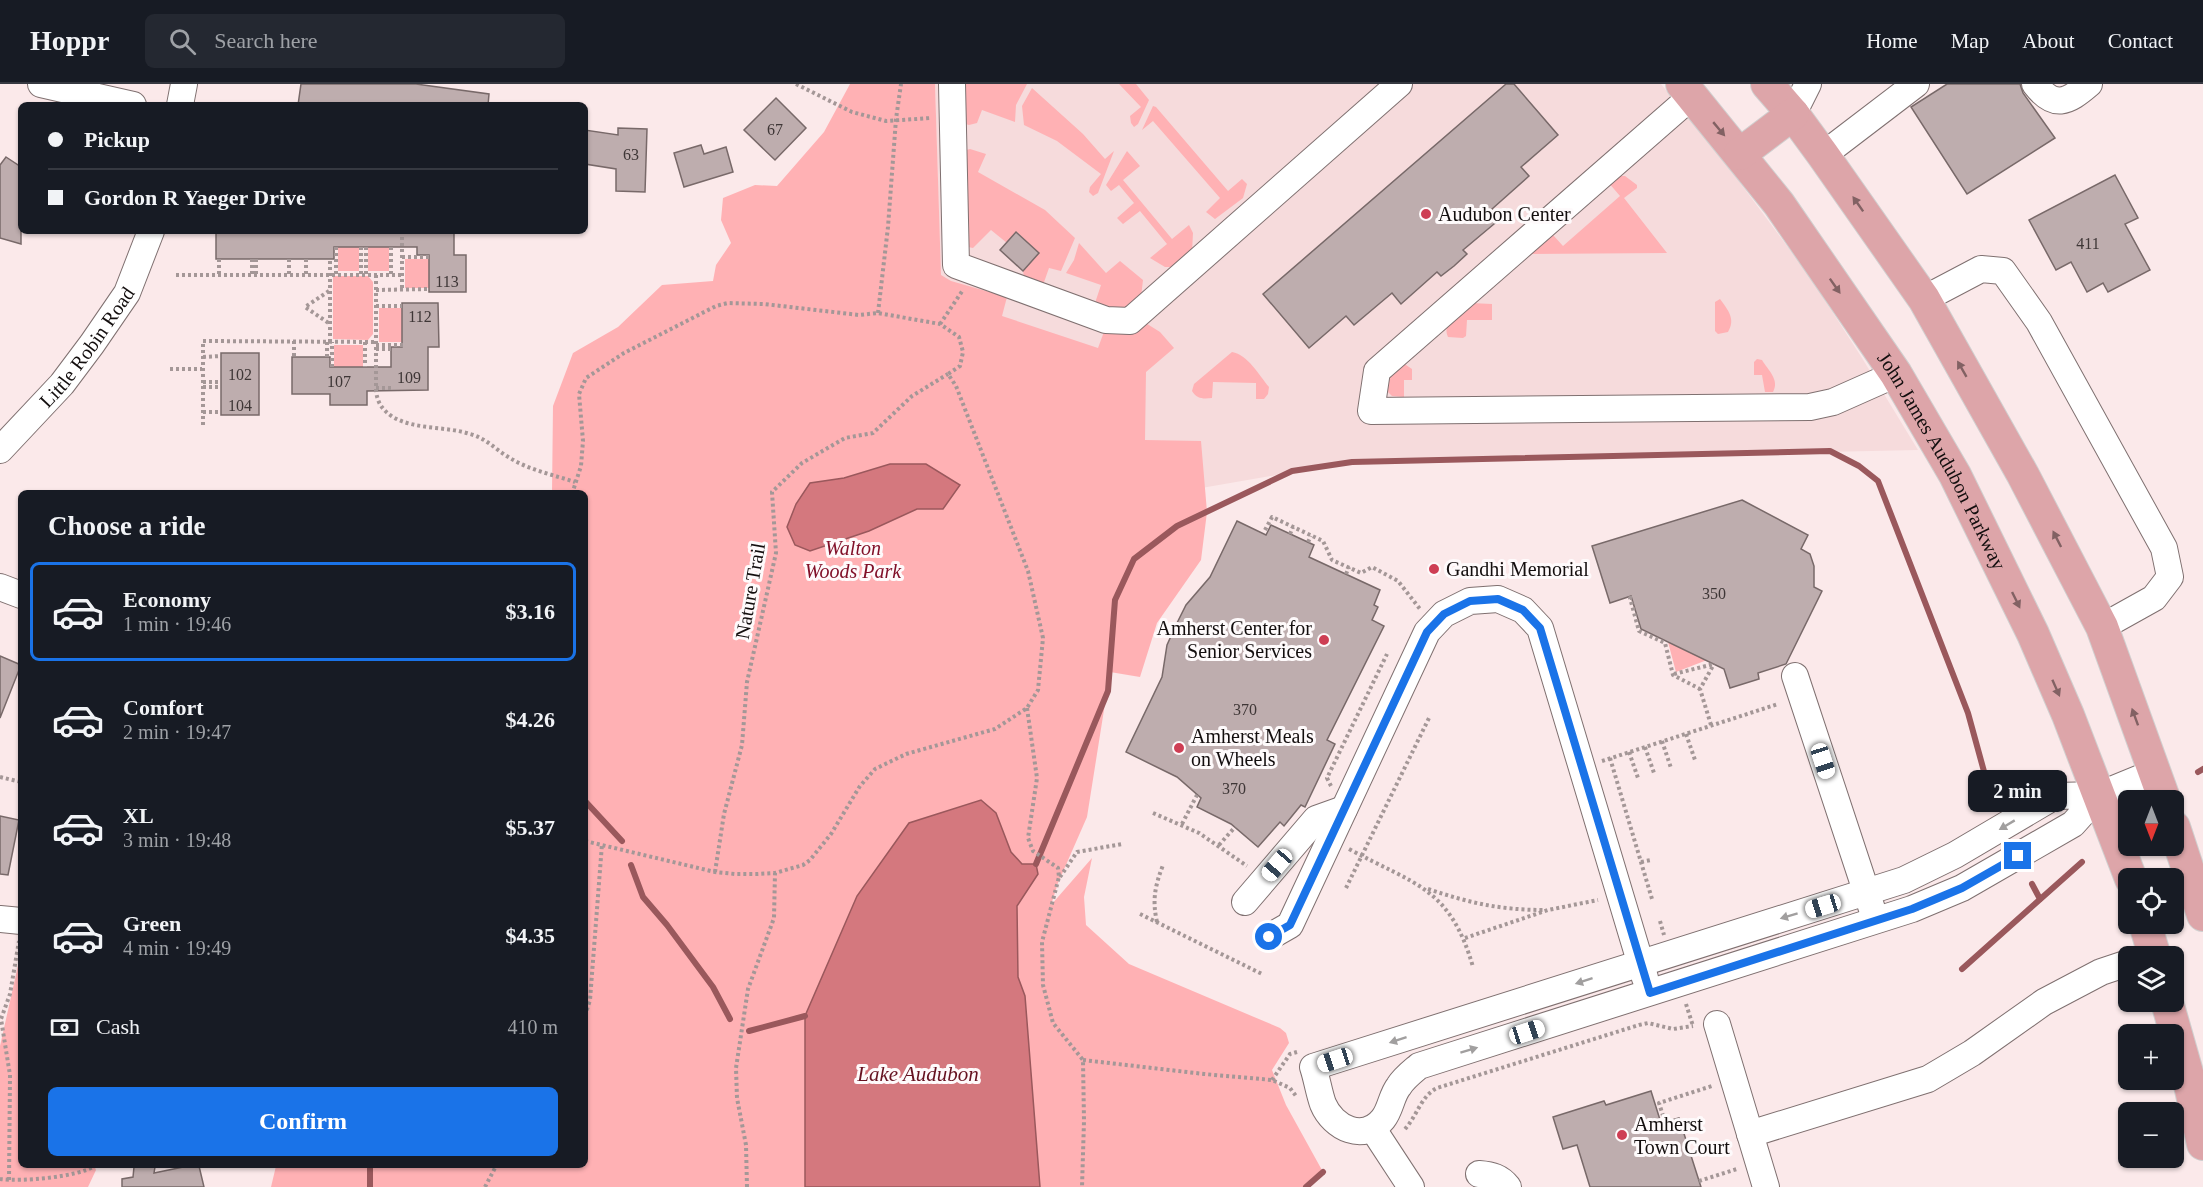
<!DOCTYPE html>
<meta charset="utf-8">
<style>
body{margin:0;font-family:"Times New Roman",serif;background:#242831;color:#f1f3f6;height:100vh;display:flex;flex-direction:column;font-size:22px;white-space:nowrap}
*{box-sizing:border-box;margin:0}
p{font-size:20px;color:#9ea1a6}
.icon{flex:none;width:33px;height:33px;fill:none;stroke:currentColor;stroke-width:2;stroke-linecap:round;stroke-linejoin:round}
.map{position:relative;flex:1;overflow:hidden}
.panel{position:absolute;left:18px;top:406px;width:570px;height:678px;display:flex;flex-direction:column;background:#171b24;border-radius:9px;box-shadow:0 2px 4px #0004}
.panel>*{flex:none}
.top-card{position:absolute;left:18px;top:18px;width:570px;height:132px;border-radius:9px;box-shadow:0 2px 4px #0004;display:grid;align-content:center;height:132px;padding:0 30px;background:#171b24}
.needle{width:39px;rotate:180deg}
.tools{position:absolute;left:2118px;top:706px;display:grid;gap:12px}
.tools a{display:grid;place-items:center;width:66px;height:66px;border-radius:9px;background:#171b24;box-shadow:0 2px 4px #0004;font-size:30px}
.end{position:absolute;width:27px;height:27px;margin:-14px;border:8px solid #1a73e8;background:#fff;box-shadow:0 0 0 3px #fff}
.from{border-radius:50%}
.bubble{position:absolute;height:42px;border-radius:9px;background:#171b24;box-shadow:0 2px 4px #0004;font-size:20px;font-weight:700;line-height:42px;text-align:center}
.car{position:absolute;width:18px;height:36px;margin:-18px -9px;border-radius:8px;box-shadow:0 0 4px 2px #0007;background:linear-gradient(#fff 24%,#345 0 40%,#fff 0 76%,#345 0 86%,#fff 0)}
.top-card b{display:flex;align-items:center;gap:21px;height:57px;font-size:22px}
.top-card b+b{border-top:2px solid #363941}
.top-card i{width:15px;height:15px;background:#f1f3f6}
ul{padding:0;list-style:none}
li{display:flex;align-items:center;gap:18px;height:99px;margin:0 12px 9px;padding:0 18px;border:3px solid transparent;border-radius:9px}
li div{flex:1}
li b{display:block;font-size:22px}
li em{font-style:normal;font-weight:700}
li.current{border-color:#1a73e8}
li>.icon{width:54px;height:54px;stroke-width:1.5}
h2{padding:0 30px;font-size:27px;line-height:72px}
.pay{display:flex;align-items:center;gap:15px;height:66px;padding:0 30px;font-size:22px}
.pay p{margin-inline-start:auto}
.button{display:flex;gap:12px;margin-top:auto;padding:12px 30px}
.button a{flex:1;height:69px;border-radius:9px;background:#1a73e8;color:#fff;font-size:24px;font-weight:700;line-height:69px;text-align:center}
header{display:flex;align-items:center;gap:36px;box-sizing:border-box;height:84px;padding:0 30px;background:#171b24;border-bottom:2px solid #363941}
header strong{font-size:28px}
nav{display:flex;gap:33px;margin-inline-start:auto;font-size:21px}
.search{width:420px;height:54px;background:#242831;display:flex;align-items:center;gap:15px;box-sizing:border-box;padding:0 21px;border-radius:9px;color:#9ea1a6;font-size:22px}
.map>svg:first-child{display:block}
</style>
<header>
<strong>Hoppr</strong>
<div class="search"><svg class="icon" aria-label="search" viewBox="0 0 24 24"><circle cx="10" cy="10" r="6"/><path d="M15 15l6 6"/></svg>Search here</div>
<nav><a>Home</a><a>Map</a><a>About</a><a>Contact</a></nav>
</header>
<div class="map">
<svg width="2203" height="1103" viewBox="0 0 2203 1103">
<rect width="100%" height="100%" fill="#fbe9ea"/>
<polygon fill="#f6dbdc" points="935,0 1661,0 1732,88 1808,190 1862,274 1918,366 1352,378 1121,418 941,211"/>
<g fill="#ffb1b4">
<polygon points="850,0 935,0 941,191 951,197 1007,213 1002,232 1098,264 1105,245 1095,219 1101,201 1066,189 1074,176 1079,159 1106,189 1120,177 1143,196 1141,213 1125,226 1160,248 1174,264 1146,288 1145,356 1201,357 1207,428 1201,476 1157,539 1140,593 1110,588 1087,733 1058,799 1051,821 1092,774 1084,813 1086,841 1129,880 1280,944 1286,949 1289,959 1272,986 1286,1021 1323,1088 1306,1103 271,1103 276,1082 585,1082 585,410 552,409 553,322 573,269 618,243 662,201 713,197 716,181 731,159 721,136 723,114 755,101 777,102 824,48"/>
<polygon points="958,0 1027,0 1016,21 1015,38 982,26 977,39 969,41 962,39"/>
<polygon points="1119,0 1136,0 1149,16 1138,40 1134,43 1131,39 1130,32 1141,23"/>
<polygon points="1032,4 1083,50 1105,75 1114,67 1098,109 1093,112 1089,108 1090,103 1101,90 1057,57 1024,41 1022,22"/>
<polygon points="1153,22 1156,23 1228,107 1242,95 1247,100 1243,114 1215,135 1206,128 1220,114 1153,37 1142,46"/>
<polygon points="970,65 986,70 978,88 1045,126 1075,154 1061,187 1049,184 1043,201 1034,200 1024,192 1023,187 1039,169 1017,148 1007,159 991,146 973,164 963,162 963,67"/>
<polygon points="1127,67 1140,82 1123,96 1172,155 1189,141 1193,149 1192,168 1175,183 1165,183 1150,174 1167,160 1140,127 1123,140 1117,134 1134,119 1119,101 1111,107 1106,101"/>
<polygon points="1619,92 1625,92 1637,101 1637,104 1624,114 1667,169 1527,170 1549,151 1553,151 1563,162 1620,112 1608,98"/>
<rect x="338" y="163" width="21" height="24"/>
<rect x="368" y="163" width="21" height="24"/>
<rect x="405" y="175" width="24" height="29"/>
<polygon points="333,192 368,192 373,198 373,250 368,256 333,255"/>
<path d="M 1720,215 C 1728,226 1736,235 1728,248 L 1718,250 L 1715,247 L 1715,218 Z"/>
<path d="M 1471,219 L 1492,220 L 1492,236 L 1467,236 L 1466,252 L 1463,254 L 1448,253 C 1441,237 1461,228 1471,219 Z"/>
<polygon points="379,224 402,224 403,258 379,258"/>
<rect x="334" y="261" width="29" height="22"/>
<path d="M 1232,268 C 1248,271 1259,291 1269,303 L 1268,310 L 1264,315 L 1256,315 L 1256,299 L 1213,298 L 1212,314 C 1203,315 1197,315 1192,307 L 1194,300 Z"/>
<path d="M 1757,275 L 1762,276 C 1768,286 1780,296 1773,308 L 1765,308 L 1762,291 L 1754,291 L 1754,278 Z"/>
<polygon points="1403,279 1412,285 1412,296 1404,296 1404,313 1392,312 1387,307 1386,296"/>
<polygon points="1668,558 1707,576 1676,588"/>
<polygon points="21,868 21,1082 94,1082 96,1086 88,1103 0,1103 0,962"/>
</g>
<g fill="#d4787e" stroke="#9a585c" stroke-width="1.5">
<polygon points="890,380 926,380 960,401 943,425 917,425 869,447 810,467 795,461 787,443 796,420 810,399 844,394"/>
<polygon points="981,716 996,729 1011,768 1022,780 1036,780 1038,790 1017,822 1018,893 1025,912 1040,1103 805,1103 805,932 857,812 909,739"/>
</g>
<g fill="none" stroke-linecap="round" stroke-linejoin="round">
<g stroke="#9a585c" stroke-width="6">
<polyline points="2198,688 2203,685"/>
<polyline points="585,717 622,757"/>
<polyline points="1036,780 1108,607 1115,516 1134,475 1177,442 1292,387 1352,378 1830,367 1859,382 1878,397 1968,629 1988,702"/>
<polyline points="631,781 643,813 667,841 713,903 730,935"/>
<polyline points="2032,800 2040,815"/>
<polyline points="1962,885 2082,778"/>
<polyline points="749,947 805,932"/>
<polyline points="370,1082 370,1103"/>
<polyline points="1306,1103 1323,1088"/>
</g>
</g>
<g fill="#beadae" stroke="#786969" stroke-width="1.5">
<polygon points="301,0 416,0 489,10 488,21 404,21 388,19 388,21 298,21"/>
<polygon points="1506,0 1514,0 1558,51 1521,83 1529,92 1492,125 1500,135 1463,166 1467,170 1454,182 1441,192 1437,188 1401,220 1392,209 1354,241 1346,232 1309,264 1263,210"/>
<polygon points="1947,0 2020,0 2023,9 2055,54 1967,110 1911,23"/>
<polygon points="776,14 806,44 775,76 744,46"/>
<polygon points="618,44 647,45 645,108 616,107 616,85 585,80 585,46 618,51"/>
<polygon points="701,61 704,70 726,63 733,88 684,103 674,69"/>
<polygon points="6,73 21,83 21,160 0,154 0,81"/>
<polygon points="2115,91 2138,134 2125,140 2150,186 2108,208 2103,199 2087,208 2071,178 2056,186 2029,136"/>
<polygon points="216,147 454,147 454,171 466,171 466,208 429,208 429,171 417,171 417,163 334,163 334,175 216,175"/>
<polygon points="1016,148 1039,169 1023,187 1000,166"/>
<polygon points="402,219 438,219 439,263 428,263 428,306 367,307 367,321 330,321 330,310 292,310 292,273 330,273 330,283 391,283 391,263 402,263"/>
<rect x="221" y="269" width="38" height="62"/>
<polygon points="1742,416 1808,451 1801,465 1810,470 1814,482 1814,503 1822,507 1786,580 1758,589 1759,595 1730,604 1724,585 1641,545 1631,512 1610,519 1592,462"/>
<polygon points="1237,437 1266,451 1271,441 1314,461 1309,473 1380,506 1374,521 1378,523 1372,536 1384,542 1327,656 1335,660 1305,723 1301,721 1284,742 1280,738 1258,763 1231,740 1197,723 1201,714 1177,693 1126,668 1162,593 1167,561 1176,541 1186,521 1210,493"/>
<polygon points="0,572 21,581 0,634"/>
<polygon points="0,732 19,736 8,791 0,790"/>
<polygon points="1651,1007 1661,1039 1679,1034 1701,1103 1590,1103 1577,1061 1563,1065 1553,1033 1604,1017 1606,1021"/>
<polygon points="188,1082 199,1082 204,1103 122,1103 122,1095 133,1093 134,1083 155,1083 154,1089"/>
</g>
<g fill="none" stroke-linecap="round" stroke-linejoin="round">
<g stroke="#7f7070" stroke-width="28">
<g id="minor">
<polyline points="41,0 133,21"/>
<polyline points="952,0 956,181 1106,236 1130,237 1399,0"/>
<path d="M 2035,0 C 2054,25 2067,19 2089,0"/>
<polyline points="1692,12 1377,287 1371,327 1810,323 1833,318 1896,290"/>
<polyline points="180,21 184,0"/>
<polyline points="1793,30 1808,0"/>
<polyline points="1823,71 1916,0"/>
<polyline points="1924,215 1981,185 2003,187 2039,238 2164,464 2170,493 2154,514 2102,543"/>
<path id="s1" d="M 0,366 L 62,300 L 92,260 L 127,209 L 151,147"/>
<polyline points="0,503 21,511"/>
<polyline points="1795,592 1872,825"/>
<path d="M 2099,711 L 2073,740 L 1962,804 L 1912,825 L 1419,982 C 1412,988 1404,994 1399,1002 C 1391,1012 1391,1025 1383,1035 C 1364,1059 1333,1044 1323,1020 C 1319,1009 1317,995 1313,983 L 1904,796 L 1955,771 L 2055,712 L 2099,711 L 2155,688"/>
<polyline points="1245,818 1316,735 1344,725"/>
<polyline points="0,835 21,837"/>
<polyline points="1269,853 1290,841 1427,548 1444,530 1470,517 1498,515 1523,526 1540,544 1645,894"/>
<polyline points="1717,940 1766,1103"/>
<polyline points="1373,1045 1411,1103"/>
<polyline points="1750,1050 1928,995 1972,969 2044,918 2101,888 2128,879"/>
<path d="M 1479,1090 C 1492,1091 1500,1093 1508,1103"/>
</g>
</g>
<g stroke="#d0cfcf" stroke-width="34">
<g id="major">
<path id="s2" d="M 1682,0 L 1779,120 L 1896,290 L 1955,391 L 2033,550 L 2068,631 L 2131,795"/>
<polyline points="1767,0 1793,30 1823,71 1924,215 2023,391 2102,543 2165,717"/>
<polyline points="1740,70 1793,30"/>
<polyline points="2174,743 2203,831"/>
<polyline points="2145,840 2155,873"/>
<polyline points="2167,918 2188,992 2203,1060"/>
</g>
</g>
<g stroke="#a49797" stroke-width="4" stroke-dasharray="3 3" stroke-linecap="butt">
<polyline points="796,0 852,28 886,37 931,34"/>
<polyline points="402,147 402,205"/>
<polyline points="336,163 336,191"/>
<polyline points="361,163 361,191"/>
<polyline points="366,163 366,191"/>
<polyline points="391,163 391,191"/>
<polyline points="402,173 429,173"/>
<polyline points="219,175 219,191"/>
<polyline points="252,175 252,191"/>
<polyline points="256,175 256,191"/>
<polyline points="289,175 289,191"/>
<polyline points="306,175 306,191"/>
<polyline points="176,191 402,191"/>
<path d="M 376,191 L 376,306 C 377,318 382,326 393,333 C 415,346 446,342 470,350 C 486,354 496,366 510,374 C 529,386 554,391 575,398"/>
<polyline points="376,206 429,205"/>
<polyline points="329,207 305,223 330,240"/>
<polyline points="376,222 402,222"/>
<polyline points="878,229 888,143 896,35 901,0"/>
<polyline points="940,240 963,206"/>
<polyline points="294,257 294,273"/>
<polyline points="327,258 327,273"/>
<polyline points="330,258 330,175"/>
<polyline points="365,258 365,283"/>
<polyline points="376,261 403,261"/>
<polyline points="376,265 391,265"/>
<polyline points="203,273 221,272"/>
<polyline points="332,283 332,258"/>
<polyline points="170,285 202,285"/>
<polyline points="203,298 221,298"/>
<polyline points="203,303 221,303"/>
<polyline points="376,304 391,304"/>
<polyline points="203,328 221,328"/>
<polyline points="203,341 203,257 376,258"/>
<polyline points="572,410 581,382 583,357 579,310 586,294 624,269 716,222 728,219 764,220 859,231 878,229 940,240 959,253 963,268 960,282 948,290 956,302 1028,487 1043,554 1038,606 1027,624 995,645 906,670 875,685 860,702 831,750 810,776 803,781 775,789 756,790 735,790 715,788 585,757"/>
<polyline points="1265,446 1272,433 1323,457 1332,476 1361,489 1372,483 1398,497 1420,525"/>
<polyline points="1290,450 1293,443"/>
<polyline points="1308,458 1311,452"/>
<polyline points="1346,490 1349,483"/>
<polyline points="1632,514 1630,514 1639,547 1665,559 1673,591 1700,605"/>
<polyline points="1674,590 1714,580"/>
<polyline points="1027,624 1037,694 1028,754 1033,767 1058,784 1059,793 1042,858 1043,901 1053,939 1083,976 1084,1037 1082,1103"/>
<polyline points="1711,641 1700,605 1714,580"/>
<polyline points="1686,650 1695,676"/>
<polyline points="1662,657 1671,684"/>
<polyline points="1645,663 1654,689"/>
<polyline points="1629,668 1638,694"/>
<polyline points="1610,674 1652,815"/>
<polyline points="1602,677 1778,620"/>
<polyline points="0,693 21,698"/>
<polyline points="1331,702 1327,694 1387,570"/>
<polyline points="1153,729 1199,749 1247,782"/>
<polyline points="1182,740 1197,711"/>
<polyline points="1219,761 1235,743"/>
<path d="M 1349,765 C 1415,801 1450,803 1473,883"/>
<polyline points="1641,778 1651,776"/>
<polyline points="715,788 724,730 742,661 747,598 776,469 772,408 802,379 845,354 873,349 912,312 948,290"/>
<polyline points="1060,793 1077,768 1122,760"/>
<polyline points="1346,804 1429,634"/>
<path d="M 1428,805 C 1470,819 1500,826 1544,826"/>
<polyline points="1140,830 1262,890"/>
<polyline points="1660,837 1664,851"/>
<path d="M 1157,838 C 1152,816 1155,802 1163,781"/>
<polyline points="1465,854 1548,826 1598,816"/>
<polyline points="1686,920 1693,942"/>
<polyline points="585,932 590,916 602,760"/>
<polyline points="1083,976 1204,990 1272,996 1290,1004 1296,1012"/>
<polyline points="1272,996 1290,970 1297,968"/>
<polyline points="1665,1038 1659,1019 1712,1002"/>
<path d="M 1405,1045 C 1417,1032 1421,1012 1437,1004 L 1639,941 L 1648,939 L 1673,945 L 1693,942"/>
<path d="M 0,1095 C 22,1098 77,1093 95,1082"/>
<polyline points="9,1096 10,991 1,935 10,910 19,857"/>
<polyline points="1699,1097 1737,1085"/>
<polyline points="485,1103 496,1082"/>
<polyline points="747,1103 746,1061 737,1014 736,984 748,905 774,834 775,789"/>
</g>
<use href="#minor" stroke="#fff" stroke-width="26"/>
<use href="#major" stroke="#dda5a9" stroke-width="32"/>
</g>
<defs><path id="oneway-solid" d="M-6-.8H1V-3.2L6.5 0L1 3.2V.8H-6Z" transform="scale(1.5)"/></defs>
<g fill="#826163">
<use href="#oneway-solid" transform="translate(1719 45) rotate(50)"/>
<use href="#oneway-solid" transform="translate(1858 120) rotate(-125)"/>
<use href="#oneway-solid" transform="translate(1835 202) rotate(55)"/>
<use href="#oneway-solid" transform="translate(1962 285) rotate(-120)"/>
<use href="#oneway-solid" transform="translate(2057 455) rotate(-117)"/>
<use href="#oneway-solid" transform="translate(2016 516) rotate(64)"/>
<use href="#oneway-solid" transform="translate(2056 604) rotate(66)"/>
<use href="#oneway-solid" transform="translate(2135 633) rotate(-110)"/>
</g>
<g fill="#a19f9f">
<use href="#oneway-solid" transform="translate(2007 741) rotate(149)"/>
<use href="#oneway-solid" transform="translate(1789 832) rotate(163)"/>
<use href="#oneway-solid" transform="translate(1584 897) rotate(162)"/>
<use href="#oneway-solid" transform="translate(1398 956) rotate(162)"/>
<use href="#oneway-solid" transform="translate(1469 966) rotate(-17)"/>
</g>
<g fill="none" stroke-linecap="round" stroke-linejoin="round">
<polyline stroke="#1a73e8" stroke-width="8" points="1269,853 1290,841 1427,548 1444,530 1470,517 1498,515 1523,526 1540,544 1650,909 1912,825 1962,804 2018,772"/>
</g>
<g fill="#ce3e54" stroke="#fefafb" stroke-width="2">
<circle cx="1426" cy="130" r="6"/>
<circle cx="1434" cy="485" r="6"/>
<circle cx="1324" cy="556" r="6"/>
<circle cx="1179" cy="664" r="6"/>
<circle cx="1622" cy="1051" r="6"/>
</g>
<g text-anchor="middle" stroke-width="6" stroke-linejoin="round" paint-order="stroke">
<g font-size="16" fill="#3e3636">
<text x="775" y="51">67</text>
<text x="631" y="76">63</text>
<text x="2088" y="165">411</text>
<text x="447" y="203">113</text>
<text x="420" y="238">112</text>
<text x="240" y="296">102</text>
<text x="409" y="299">109</text>
<text x="339" y="303">107</text>
<text x="240" y="327">104</text>
<text x="1714" y="515">350</text>
<text x="1245" y="631">370</text>
<text x="1234" y="710">370</text>
</g>
<g font-size="20" fill="#130e0e" stroke="#fefafb" text-anchor="start">
<text x="1438" y="137">Audubon Center</text>
<text x="1446" y="492">Gandhi Memorial</text>
<text x="1312" y="551" text-anchor="end">Amherst Center for<tspan x="1312" dy="23">Senior Services</tspan></text>
<text x="1191" y="659">Amherst Meals<tspan x="1191" dy="23">on Wheels</tspan></text>
<text x="1634" y="1047">Amherst<tspan x="1634" dy="23">Town Court</tspan></text>
</g>
<g font-size="20" fill="#130e0e" stroke="#fefafb">
<text dy="7" stroke="none"><textPath href="#s1" startOffset="135">Little Robin Road</textPath></text>
<text dy="7" stroke="none"><textPath href="#s2" startOffset="459">John James Audubon Parkway</textPath></text>
<text transform="translate(750 507) rotate(-80)" y="7">Nature Trail</text>
</g>
<g font-size="20" font-style="italic" fill="#811029" stroke="#fefafb">
<text x="853" y="471">Walton<tspan x="853" dy="23">Woods Park</tspan></text>
</g>
<g font-size="21" font-style="italic" fill="#661221" stroke="#fefafb">
<text x="918" y="997">Lake Audubon</text>
</g>
</g>
</svg>
<div class="tools">
<a><svg class="needle" viewBox="-14 -14 28 28"><path d="M0-13l5 13h-10z" fill="#e53935"/><path d="M0 13l5-13h-10z" fill="#9ea1a6"/></svg></a>
<a><svg class="icon" aria-label="locate" viewBox="0 0 24 24"><circle cx="12" cy="12" r="6"/><path d="M12 2v4M12 18v4M2 12h4M18 12h4"/></svg></a>
<a><svg class="icon" aria-label="layers" viewBox="0 0 24 24"><path d="M12 4l9 5-9 5-9-5zM3 14l9 5 9-5"/></svg></a>
<a>+</a>
<a>−</a>
</div>
<i class="end from" style="left:1269px;top:853px"></i>
<i class="end" style="left:2018px;top:772px"></i>
<div class="bubble" style="left:1968px;top:686px;width:99px">2 min</div>
<i class="car" style="left:1823px;top:677px;rotate:162deg"></i>
<i class="car" style="left:1277px;top:781px;rotate:221deg"></i>
<i class="car" style="left:1823px;top:822px;rotate:253deg"></i>
<i class="car" style="left:1527px;top:948px;rotate:72deg"></i>
<i class="car" style="left:1335px;top:976px;rotate:252deg"></i>
<div class="top-card">
<b><i class="from"></i>Pickup</b>
<b><i></i>Gordon R Yaeger Drive</b>
</div>
<section class="panel">
<h2>Choose a ride</h2>
<ul>
<li class="current"><svg class="icon" aria-label="car" viewBox="0 0 24 24"><path d="M5 17H2v-5l4-1 3-4h7l3 4 3 1v5h-3M9 17h6M6 11h13"/><circle cx="7" cy="17" r="2"/><circle cx="17" cy="17" r="2"/></svg><div><b>Economy</b><p>1 min · 19:46</p></div><em>$3.16</em></li>
<li><svg class="icon" aria-label="car" viewBox="0 0 24 24"><path d="M5 17H2v-5l4-1 3-4h7l3 4 3 1v5h-3M9 17h6M6 11h13"/><circle cx="7" cy="17" r="2"/><circle cx="17" cy="17" r="2"/></svg><div><b>Comfort</b><p>2 min · 19:47</p></div><em>$4.26</em></li>
<li><svg class="icon" aria-label="car" viewBox="0 0 24 24"><path d="M5 17H2v-5l4-1 3-4h7l3 4 3 1v5h-3M9 17h6M6 11h13"/><circle cx="7" cy="17" r="2"/><circle cx="17" cy="17" r="2"/></svg><div><b>XL</b><p>3 min · 19:48</p></div><em>$5.37</em></li>
<li><svg class="icon" aria-label="car" viewBox="0 0 24 24"><path d="M5 17H2v-5l4-1 3-4h7l3 4 3 1v5h-3M9 17h6M6 11h13"/><circle cx="7" cy="17" r="2"/><circle cx="17" cy="17" r="2"/></svg><div><b>Green</b><p>4 min · 19:49</p></div><em>$4.35</em></li>
</ul>
<div class="pay"><svg class="icon" aria-label="cash" viewBox="0 0 24 24"><path d="M3 7h18v10H3z"/><circle cx="12" cy="12" r="2"/></svg>Cash<p>410 m</p></div>
<div class="button"><a>Confirm</a></div>
</section>
</div>
